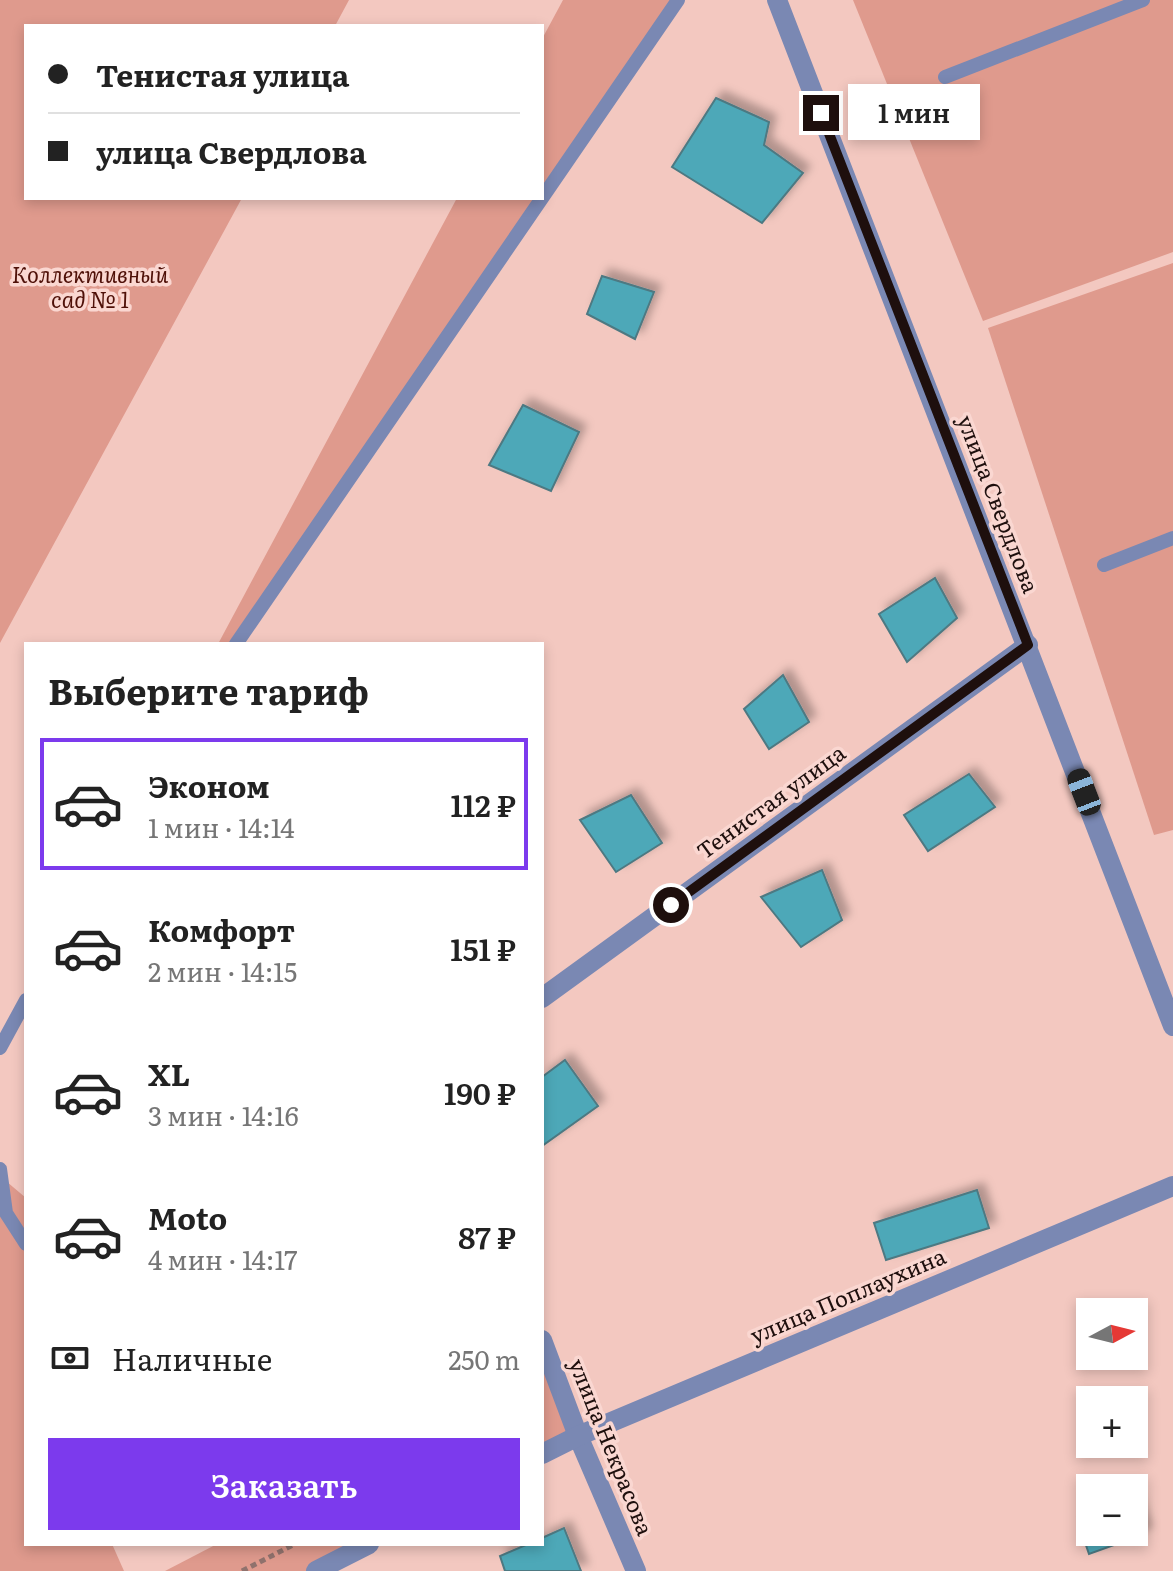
<!DOCTYPE html>
<html lang="ru">
<meta charset="utf-8">
<style>
body{margin:0;font-family:Literata,serif;background:#f6f6f6;color:#222;height:100vh;display:flex;flex-direction:column;font-size:30px;white-space:nowrap}
*{box-sizing:border-box;margin:0}
p{font-size:26px;color:#767676}
.icon{flex:none;width:44px;height:44px;fill:none;stroke:currentColor;stroke-width:2;stroke-linecap:round;stroke-linejoin:round}
.map{position:relative;flex:1;overflow:hidden}
.side{position:absolute;left:24px;top:642px;width:520px;height:904px;display:flex;flex-direction:column;background:#fff;border-radius:0px;box-shadow:0 4px 12px #0003}
.side>*{flex:none}
.guide{position:absolute;left:24px;top:24px;width:520px;height:176px;border-radius:0px;box-shadow:0 4px 12px #0003;display:grid;align-content:center;height:176px;padding:0 24px;background:#fff}
.needle{width:52px;rotate:83deg}
.tools{position:absolute;left:1076px;top:1298px;display:grid;gap:16px}
.tools a{display:grid;place-items:center;width:72px;height:72px;border-radius:0px;background:#fff;box-shadow:0 4px 12px #0003;font-size:40px}
.end{position:absolute;width:36px;height:36px;margin:-18px;border:10px solid #1e0f0d;background:#fff;box-shadow:0 0 0 4px #fff}
.from{border-radius:50%}
.bubble{position:absolute;height:56px;border-radius:0px;background:#fff;box-shadow:0 4px 12px #0003;font-size:26px;font-weight:600;line-height:56px;text-align:center}
.car{position:absolute;width:24px;height:48px;margin:-24px -12px;border-radius:10px;box-shadow:0 0 6px 2px #0007;background:linear-gradient(#222 24%,#8ab4d8 0 40%,#222 0 76%,#8ab4d8 0 86%,#222 0)}
.guide b{display:flex;align-items:center;gap:28px;height:76px;font-size:30px}
.guide b+b{border-top:2px solid #e0e0e0}
.guide i{width:20px;height:20px;background:#222}
ul{padding:0;list-style:none}
li{display:flex;align-items:center;gap:24px;height:132px;margin:0 16px 12px;padding:0 8px;border:4px solid transparent;border-radius:0px}
li div{flex:1}
li b{display:block;font-size:30px}
li em{font-style:normal;font-weight:600}
li.on{border-color:#7c3aed}
li>.icon{width:72px;height:72px;stroke-width:1.5}
h2{padding:0 24px;font-size:36px;line-height:96px}
.pay{display:flex;align-items:center;gap:20px;height:88px;padding:0 24px;font-size:30px}
.pay p{margin-inline-start:auto}
.primary-button{display:flex;gap:16px;margin-top:auto;padding:16px 24px}
.primary-button a{flex:1;height:92px;border-radius:0px;background:#7c3aed;color:#fff;font-size:32px;font-weight:600;line-height:92px;text-align:center}
.map>svg:first-child{display:block}
</style>
<div class="map">
<svg width="1173" height="1571" viewBox="0 0 1173 1571">
<defs>
<filter id="shadow"><feDropShadow dx="7" dy="-7" stdDeviation="4" flood-color="#0004"/></filter>
</defs>
<rect width="100%" height="100%" fill="#f3c8c0"/>
<g fill="#df9a8d">
<polygon points="0,0 349,0 335,26 26,26 26,198 242,198 0,643"/>
<polygon points="563,0 678,0 236,644 218,644 457,198 542,198 542,39"/>
<polygon points="853,0 1173,0 1173,252 983,321"/>
<polygon points="1173,263 1173,830 1154,835 988,328"/>
<polygon points="0,1176 26,1198 26,1544 112,1544 124,1571 0,1571"/>
<polygon points="542,1340 578,1436 542,1454"/>
<polygon points="217,1544 369,1544 316,1571 165,1571"/>
</g>
<g fill="#4da8b8" stroke="#4d7982" stroke-width="2" filter="url(#shadow)">
<polygon points="716,98 769,122 764,145 803,173 762,223 672,167"/>
<polygon points="602,276 654,292 635,339 587,314"/>
<polygon points="523,405 579,432 551,491 489,465"/>
<polygon points="935,578 957,618 907,662 879,614"/>
<polygon points="783,675 809,722 769,749 744,709"/>
<polygon points="969,774 995,807 928,851 904,815"/>
<polygon points="631,795 662,843 616,872 580,820"/>
<polygon points="822,870 842,920 801,947 761,897"/>
<polygon points="565,1060 598,1106 542,1146 542,1077"/>
<polygon points="977,1190 989,1228 886,1260 874,1223"/>
<polygon points="1134,1503 1145,1534 1089,1554 1078,1522 1090,1517 1090,1532 1134,1532"/>
<polygon points="564,1528 581,1571 505,1571 500,1556 528,1544 542,1544 542,1538"/>
</g>
<g fill="none" stroke-linecap="round" stroke-linejoin="round">
<polyline stroke="#90726d" stroke-width="5" stroke-dasharray="6 4" stroke-linecap="butt" points="242,1571 295,1544"/>
<g stroke="#7a88b3" stroke-width="14">
<polyline points="945,77 1143,0"/>
<polyline points="1104,565 1173,538"/>
<polyline points="236,644 678,0"/>
<polyline points="0,1048 26,1000"/>
<polyline points="0,1169 6,1213 26,1244"/>
</g>
<g stroke="#7a88b3" stroke-width="20">
<polyline points="777,0 1173,1026"/>
<polyline points="542,998 1028,645"/>
<polyline points="542,1340 578,1436 636,1571"/>
</g>
<g stroke="#7a88b3" stroke-width="20">
<polyline points="542,1454 578,1436 1173,1186"/>
<polyline points="316,1571 369,1544"/>
</g>
</g>
<g fill="none" stroke-linecap="round" stroke-linejoin="round">
<polyline stroke="#1e0f0d" stroke-width="10" points="671,905 1028,645 821,113"/>
</g>
<g text-anchor="middle" stroke-width="7" stroke-linejoin="round" paint-order="stroke">
<g font-size="22" font-style="italic" fill="#4f1008" stroke="#fad7d1">
<text x="90" y="283">Коллективный<tspan x="90" dy="25">сад № 1</tspan></text>
</g>
<g font-size="22" fill="#1e0f0d" stroke="#fad7d1">
<text transform="translate(998 504) rotate(69)" y="8">улица Свердлова</text>
<text transform="translate(771 802) rotate(-36)" y="8">Тенистая улица</text>
<text transform="translate(848 1296) rotate(-23)" y="8">улица Поплаухина</text>
<text transform="translate(611 1447) rotate(68)" y="8">улица Некрасова</text>
</g>
</g>
</svg>
<div class="tools">
<a><svg class="needle" viewBox="-14 -14 28 28"><path d="M0-13l5 13h-10z" fill="#e53935"/><path d="M0 13l5-13h-10z" fill="#767676"/></svg></a>
<a>+</a>
<a>−</a>
</div>
<i class="end from" style="left:671px;top:905px"></i>
<i class="end" style="left:821px;top:113px"></i>
<div class="bubble" style="left:848px;top:84px;width:132px">1 мин</div>
<i class="car" style="left:1084px;top:792px;rotate:339deg"></i>
<div class="guide">
<b><i class="from"></i>Тенистая улица</b>
<b><i></i>улица Свердлова</b>
</div>
<section class="side">
<h2>Выберите тариф</h2>
<ul>
<li class="on"><svg class="icon" aria-label="car" viewBox="0 0 24 24"><path d="M5 17H2v-5l4-1 3-4h7l3 4 3 1v5h-3M9 17h6M6 11h13"/><circle cx="7" cy="17" r="2"/><circle cx="17" cy="17" r="2"/></svg><div><b>Эконом</b><p>1 мин · 14:14</p></div><em>112 ₽</em></li>
<li><svg class="icon" aria-label="car" viewBox="0 0 24 24"><path d="M5 17H2v-5l4-1 3-4h7l3 4 3 1v5h-3M9 17h6M6 11h13"/><circle cx="7" cy="17" r="2"/><circle cx="17" cy="17" r="2"/></svg><div><b>Комфорт</b><p>2 мин · 14:15</p></div><em>151 ₽</em></li>
<li><svg class="icon" aria-label="car" viewBox="0 0 24 24"><path d="M5 17H2v-5l4-1 3-4h7l3 4 3 1v5h-3M9 17h6M6 11h13"/><circle cx="7" cy="17" r="2"/><circle cx="17" cy="17" r="2"/></svg><div><b>XL</b><p>3 мин · 14:16</p></div><em>190 ₽</em></li>
<li><svg class="icon" aria-label="car" viewBox="0 0 24 24"><path d="M5 17H2v-5l4-1 3-4h7l3 4 3 1v5h-3M9 17h6M6 11h13"/><circle cx="7" cy="17" r="2"/><circle cx="17" cy="17" r="2"/></svg><div><b>Moto</b><p>4 мин · 14:17</p></div><em>87 ₽</em></li>
</ul>
<div class="pay"><svg class="icon" aria-label="cash" viewBox="0 0 24 24"><path d="M3 7h18v10H3z"/><circle cx="12" cy="12" r="2"/></svg>Наличные<p>250 m</p></div>
<div class="primary-button"><a>Заказать</a></div>
</section>
</div>
